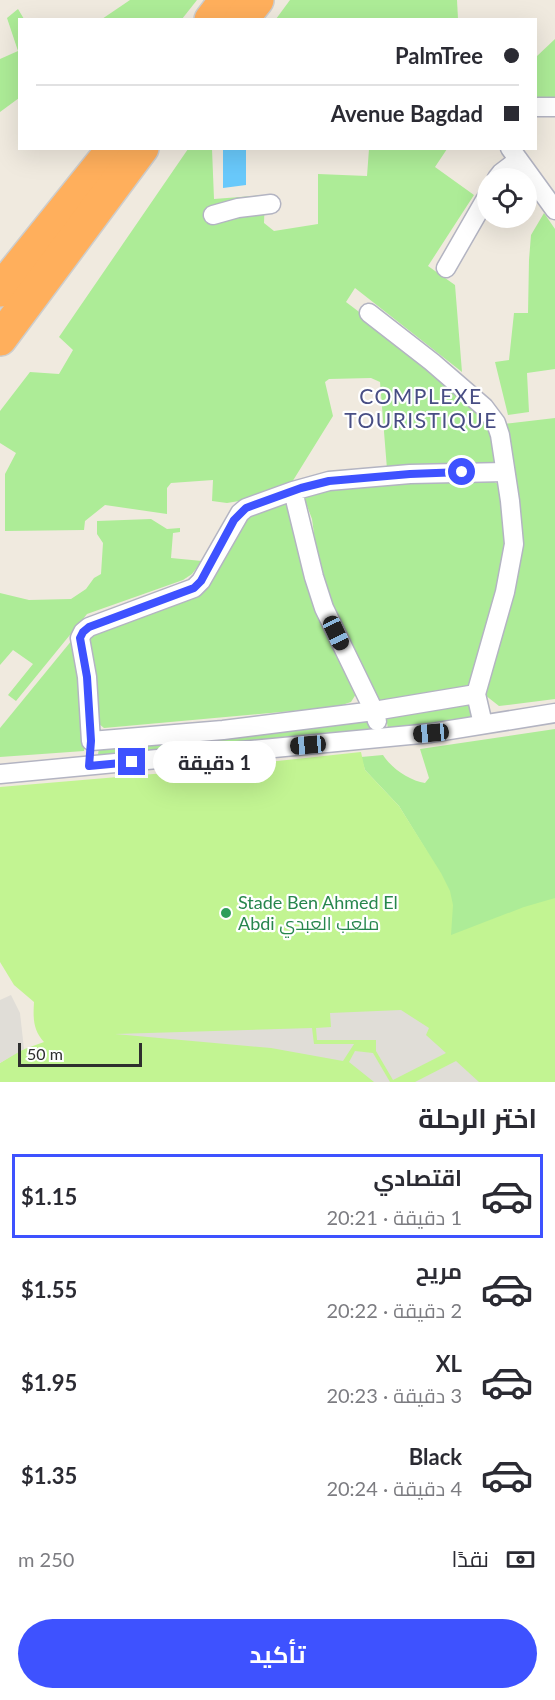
<!DOCTYPE html>
<html lang="ar">
<meta charset="utf-8">
<style>
body{margin:0;font-family:Lato,Cairo,sans-serif;background:#f2f2f3;color:#2b2b33;direction:rtl;height:100vh;display:flex;flex-direction:column;font-size:22px;white-space:nowrap}
*{box-sizing:border-box;margin:0}
p{font-size:20px;color:#7c7c81}
.icon{flex:none;width:33px;height:33px;fill:none;stroke:currentColor;stroke-width:2;stroke-linecap:round;stroke-linejoin:round}
.map{position:relative;height:1082px;overflow:hidden;direction:ltr}
.drawer{display:flex;flex-direction:column;background:#fff;flex:1}
.drawer>*{flex:none}
.top-card{position:absolute;left:18px;top:18px;width:519px;height:132px;border-radius:0px;box-shadow:0 6px 24px #0002;direction:rtl;display:grid;align-content:center;height:132px;padding:0 18px;background:#fff}
.tools{position:absolute;left:477px;top:168px;display:grid;gap:12px}
.tools a{display:grid;place-items:center;width:60px;height:60px;border-radius:50%;background:#fff;box-shadow:0 6px 24px #0002;font-size:30px}
.scale{position:absolute;left:18px;bottom:15px;width:124px;box-sizing:border-box;padding-left:6px;border:3px solid #2e2e2e;border-top:0;font-size:16px;line-height:21px;white-space:nowrap;color:#2e2e2e;-webkit-text-stroke:4px #fff;paint-order:stroke}
.end{position:absolute;width:27px;height:27px;margin:-14px;border:8px solid #3e52ff;background:#fff;box-shadow:0 0 0 3px #fff}
.from{border-radius:50%}
.bubble{position:absolute;height:42px;border-radius:21px;background:#fff;box-shadow:0 6px 24px #0002;font-size:20px;font-weight:700;line-height:42px;text-align:center;direction:rtl}
.car{position:absolute;width:18px;height:36px;margin:-18px -9px;border-radius:8px;box-shadow:0 0 4px 2px #0007;background:linear-gradient(#222 24%,#8ab4d8 0 40%,#222 0 76%,#8ab4d8 0 86%,#222 0)}
.top-card b{display:flex;align-items:center;gap:21px;height:57px;font-size:22px}
.top-card b+b{border-top:2px solid #e1e1e2}
.top-card i{width:15px;height:15px;background:#2b2b33}
ul{padding:0;list-style:none}
li{display:flex;align-items:center;gap:18px;height:84px;margin:0 12px 9px;padding:0 6px;border:3px solid transparent;border-radius:0px}
li div{flex:1}
li b{display:block;font-size:22px}
li em{font-style:normal;font-weight:700}
li.selected{border-color:#3e52ff}
li>.icon{width:54px;height:54px;stroke-width:1.5}
h2{padding:0 18px;font-size:27px;line-height:72px}
.pay{display:flex;align-items:center;gap:15px;height:66px;padding:0 18px;font-size:22px}
.pay p{margin-inline-start:auto}
.cta{display:flex;gap:12px;margin-top:auto;padding:12px 18px}
.cta a{flex:1;height:69px;border-radius:36px;background:#3e52ff;color:#fff;font-size:24px;font-weight:700;line-height:69px;text-align:center}
.map>svg:first-child{display:block}
</style>
<div class="map">
<svg width="555" height="1082" viewBox="0 0 555 1082">
<rect width="100%" height="100%" fill="#f0eadf"/>
<g fill="#adec97">
<polygon points="130,0 197,0 182,19 102,19"/>
<polygon points="290,0 457,0 458,19 276,19"/>
<polygon points="18,9 24,19 20,20 19,98 0,112 0,59 18,51 7,18"/>
<polygon points="555,39 555,100 536,100 536,57"/>
<polygon points="188,149 212,149 214,199 265,195 264,223 274,231 318,224 318,174 367,176 369,149 447,149 435,167 474,195 428,266 455,285 462,372 355,288 346,302 408,349 489,421 499,456 490,467 387,469 380,382 371,378 329,379 325,382 333,416 289,487 239,501 227,503 212,501 213,480 171,483 167,488 167,514 105,505 85,521 84,530 5,531 5,474 16,453 0,443 0,411 30,372 59,374 73,350 59,337"/>
<polygon points="544,213 555,229 555,369 527,373 529,412 508,415 495,362 509,360 514,313 528,313 529,260 531,235"/>
<polygon points="555,418 555,699 499,706 485,695 512,594 503,424"/>
<polygon points="482,476 498,484 502,488 509,543 473,689 389,701 380,700 373,695 328,598 319,571 312,519 303,495 305,492"/>
<polygon points="287,499 356,694 351,702 336,707 104,728 99,724 88,635 196,593 244,519"/>
<polygon points="151,519 167,529 180,528 180,532 173,533 171,558 202,561 192,574 183,580 87,614 16,701 8,695 33,664 13,650 0,665 0,593 29,600 71,599 86,589 94,578 101,574 103,543 97,534 97,521"/>
<polygon points="77,634 86,740 84,751 0,757 0,728"/>
<polygon points="469,697 472,723 389,734 385,712"/>
<polygon points="371,720 375,734 97,761 99,748"/>
<path d="M 555,729 L 555,955 L 474,1054 L 426,850 L 399,806 L 365,770 L 361,757 L 383,755 C 391,768 410,781 425,783 L 429,778 L 420,749 Z"/>
</g>
<path fill="#c2f492" d="M 361,752 L 365,770 L 399,806 L 441,873 L 450,891 L 453,905 L 451,935 L 524,907 L 555,898 L 555,1082 L 0,1082 L 0,1063 L 19,1051 L 44,1042 C 33,1030 33,1018 34,1002 L 14,985 L 0,962 L 0,787 L 165,773 Z"/>
<g fill="#e0ddd7">
<polygon points="11,995 20,1013 24,1049 0,1063 0,1000"/>
<polygon points="401,1010 429,1028 426,1035 446,1053 393,1080 376,1051 376,1040 317,1040 316,1028 331,1027 330,1013"/>
<polygon points="312,1028 314,1044 354,1044 343,1061 271,1048 115,1034"/>
<polygon points="355,1051 373,1053 390,1082 374,1082 349,1062"/>
<polygon points="456,1061 479,1082 415,1082"/>
</g>
<polygon fill="#69c9fb" points="223,149 246,149 246,185 223,188"/>
<g fill="none" stroke-linecap="round" stroke-linejoin="round">
<g stroke="#b3b4c2" stroke-width="21">
<g id="street">
<polyline points="536,107 555,107"/>
<polyline points="510,148 555,210"/>
<polyline points="497,178 501,173 518,160"/>
<polyline points="213,215 238,208 271,204"/>
<polyline points="446,268 488,195"/>
<polyline points="369,313 432,362 484,407 496,423 500,435 510,501 514,544 505,592 476,694 483,724"/>
<polyline points="293,491 246,508 240,513 201,581 194,588 89,627 83,632 80,638 87,677 91,741 223,730 374,711 324,608 314,577 293,491 329,481 410,474 505,472"/>
<polyline points="377,721 374,711 476,694"/>
<polyline points="0,774 431,733 555,713"/>
</g>
</g>
<g stroke="#cdcdcd" stroke-width="36">
<g id="highway">
<polyline points="211,20 226,0"/>
<polyline points="241,20 257,0"/>
<polyline points="0,290 114,148"/>
<polyline points="0,339 142,148"/>
</g>
</g>
<use href="#street" stroke="#fff" stroke-width="18"/>
<use href="#highway" stroke="#ffaf5c" stroke-width="33"/>
</g>
<g fill="none" stroke-linecap="round" stroke-linejoin="round">
<polyline stroke="#3e52ff" stroke-width="8" points="132,762 89,766 91,741 87,677 80,638 83,632 89,627 194,588 201,581 234,520 246,508 301,488 329,481 410,474 462,472"/>
</g>
<circle fill="#2e9e5b" stroke="#fff" stroke-width="2" cx="226" cy="913" r="6"/>
<g text-anchor="middle" stroke-width="4.5" stroke-linejoin="round" paint-order="stroke">
<g font-size="18" fill="#27864d" stroke="#fff" text-anchor="start">
<text x="238" y="909">Stade Ben Ahmed El<tspan x="238" dy="21">Abdi ملعب العبدي</tspan></text>
</g>
<g font-size="21" letter-spacing="1.5" fill="#484e84" stroke="#fff">
<text x="421" y="404">COMPLEXE<tspan x="421" dy="24">TOURISTIQUE</tspan></text>
</g>
</g>
</svg>
<div class="tools">
<a><svg class="icon" aria-label="locate" viewBox="0 0 24 24"><circle cx="12" cy="12" r="6"/><path d="M12 2v4M12 18v4M2 12h4M18 12h4"/></svg></a>
</div>
<div class="scale">50 m</div>
<i class="end from" style="left:462px;top:472px"></i>
<i class="end" style="left:132px;top:762px"></i>
<div class="bubble" style="left:153px;top:741px;width:123px">1 دقيقة</div>
<i class="car" style="left:336px;top:633px;rotate:155deg"></i>
<i class="car" style="left:431px;top:733px;rotate:265deg"></i>
<i class="car" style="left:308px;top:745px;rotate:265deg"></i>
<div class="top-card">
<b><i class="from"></i>PalmTree</b>
<b><i></i>Avenue Bagdad</b>
</div>
</div>
<section class="drawer">
<h2>اختر الرحلة</h2>
<ul>
<li class="selected"><svg class="icon" aria-label="car" viewBox="0 0 24 24"><path d="M5 17H2v-5l4-1 3-4h7l3 4 3 1v5h-3M9 17h6M6 11h13"/><circle cx="7" cy="17" r="2"/><circle cx="17" cy="17" r="2"/></svg><div><b>اقتصادي</b><p>1 دقيقة · 20:21</p></div><em>$1.15</em></li>
<li><svg class="icon" aria-label="car" viewBox="0 0 24 24"><path d="M5 17H2v-5l4-1 3-4h7l3 4 3 1v5h-3M9 17h6M6 11h13"/><circle cx="7" cy="17" r="2"/><circle cx="17" cy="17" r="2"/></svg><div><b>مريح</b><p>2 دقيقة · 20:22</p></div><em>$1.55</em></li>
<li><svg class="icon" aria-label="car" viewBox="0 0 24 24"><path d="M5 17H2v-5l4-1 3-4h7l3 4 3 1v5h-3M9 17h6M6 11h13"/><circle cx="7" cy="17" r="2"/><circle cx="17" cy="17" r="2"/></svg><div><b>XL</b><p>3 دقيقة · 20:23</p></div><em>$1.95</em></li>
<li><svg class="icon" aria-label="car" viewBox="0 0 24 24"><path d="M5 17H2v-5l4-1 3-4h7l3 4 3 1v5h-3M9 17h6M6 11h13"/><circle cx="7" cy="17" r="2"/><circle cx="17" cy="17" r="2"/></svg><div><b>Black</b><p>4 دقيقة · 20:24</p></div><em>$1.35</em></li>
</ul>
<div class="pay"><svg class="icon" aria-label="cash" viewBox="0 0 24 24"><path d="M3 7h18v10H3z"/><circle cx="12" cy="12" r="2"/></svg>نقدًا<p>250 m</p></div>
<div class="cta"><a>تأكيد</a></div>
</section>
